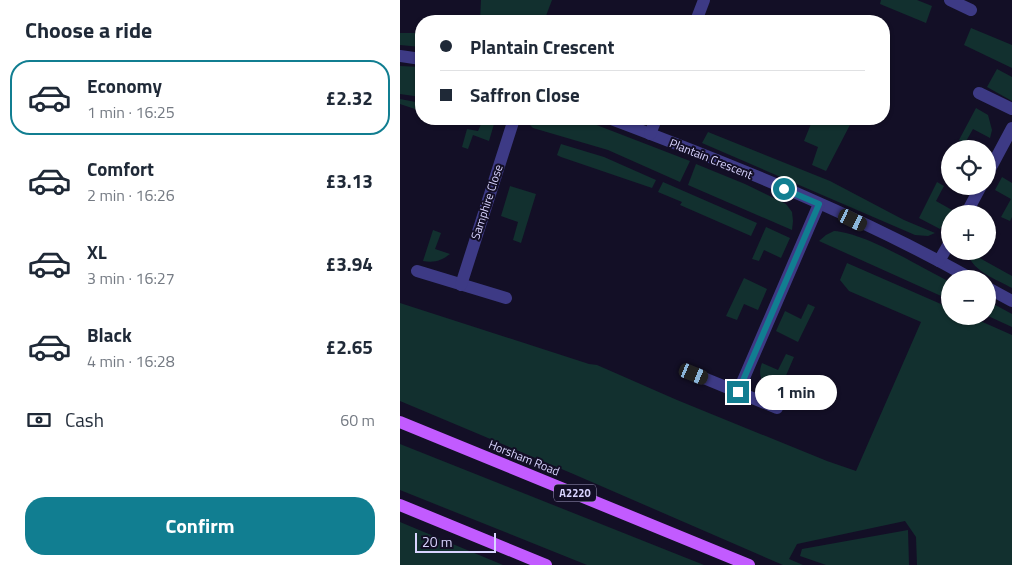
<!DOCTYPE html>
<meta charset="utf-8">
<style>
body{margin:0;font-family:"Titillium Web",sans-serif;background:#f2f2f3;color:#1f2937;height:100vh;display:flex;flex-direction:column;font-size:19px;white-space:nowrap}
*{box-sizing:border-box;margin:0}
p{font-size:16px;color:#747a83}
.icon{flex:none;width:28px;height:28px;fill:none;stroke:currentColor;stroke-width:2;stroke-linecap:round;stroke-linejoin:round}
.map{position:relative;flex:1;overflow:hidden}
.side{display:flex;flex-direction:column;background:#fff;width:400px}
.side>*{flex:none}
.hud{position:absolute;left:15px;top:15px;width:475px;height:110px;border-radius:20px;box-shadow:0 1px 4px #0004;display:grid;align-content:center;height:110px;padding:0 25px;background:#fff}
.fabs{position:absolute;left:541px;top:140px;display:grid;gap:10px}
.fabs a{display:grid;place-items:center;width:55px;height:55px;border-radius:50%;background:#fff;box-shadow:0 1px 4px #0004;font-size:25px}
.scale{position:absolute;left:15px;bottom:12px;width:81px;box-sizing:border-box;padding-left:5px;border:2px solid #d9d4ff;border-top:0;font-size:14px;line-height:18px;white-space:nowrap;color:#d9d4ff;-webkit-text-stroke:4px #130f26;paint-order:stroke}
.end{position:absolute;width:22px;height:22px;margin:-11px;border:6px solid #117e91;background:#fff;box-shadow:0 0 0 2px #fff}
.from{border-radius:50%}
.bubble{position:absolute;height:35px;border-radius:18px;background:#fff;box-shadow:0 1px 4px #0004;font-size:16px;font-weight:700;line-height:35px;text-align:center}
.car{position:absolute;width:15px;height:30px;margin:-15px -8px;border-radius:6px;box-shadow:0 0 4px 1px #0007;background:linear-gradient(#222 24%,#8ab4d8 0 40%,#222 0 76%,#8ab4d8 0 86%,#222 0)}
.hud b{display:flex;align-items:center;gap:18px;height:48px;font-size:19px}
.hud b+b{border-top:1px solid #e0e1e3}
.hud i{width:12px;height:12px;background:#1f2937}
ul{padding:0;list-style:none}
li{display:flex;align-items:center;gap:15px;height:75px;margin:0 10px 8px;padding:0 15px;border:2px solid transparent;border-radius:20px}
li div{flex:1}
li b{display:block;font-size:19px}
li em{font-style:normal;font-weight:700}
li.selected{border-color:#117e91}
li>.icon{width:45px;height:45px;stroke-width:1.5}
h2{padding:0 25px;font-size:22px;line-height:60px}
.pay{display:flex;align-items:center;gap:12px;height:55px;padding:0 25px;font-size:19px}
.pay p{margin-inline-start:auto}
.action{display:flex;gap:10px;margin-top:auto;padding:10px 25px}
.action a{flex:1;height:58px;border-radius:20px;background:#117e91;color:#fff;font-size:20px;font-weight:700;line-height:58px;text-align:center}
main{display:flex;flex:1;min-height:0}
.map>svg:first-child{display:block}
</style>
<main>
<section class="side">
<h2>Choose a ride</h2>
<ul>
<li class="selected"><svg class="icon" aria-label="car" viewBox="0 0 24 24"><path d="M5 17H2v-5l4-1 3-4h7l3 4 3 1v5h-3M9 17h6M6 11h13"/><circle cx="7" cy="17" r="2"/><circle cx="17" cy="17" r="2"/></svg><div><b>Economy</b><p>1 min · 16:25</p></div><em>£2.32</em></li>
<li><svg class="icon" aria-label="car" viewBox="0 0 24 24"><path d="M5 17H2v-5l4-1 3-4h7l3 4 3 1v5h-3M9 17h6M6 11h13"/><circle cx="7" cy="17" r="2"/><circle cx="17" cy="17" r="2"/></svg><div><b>Comfort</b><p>2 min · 16:26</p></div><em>£3.13</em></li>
<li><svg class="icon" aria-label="car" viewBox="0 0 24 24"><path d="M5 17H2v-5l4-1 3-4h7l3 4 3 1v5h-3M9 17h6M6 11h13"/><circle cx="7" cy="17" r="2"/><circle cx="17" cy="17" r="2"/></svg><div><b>XL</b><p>3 min · 16:27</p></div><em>£3.94</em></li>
<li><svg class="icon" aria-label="car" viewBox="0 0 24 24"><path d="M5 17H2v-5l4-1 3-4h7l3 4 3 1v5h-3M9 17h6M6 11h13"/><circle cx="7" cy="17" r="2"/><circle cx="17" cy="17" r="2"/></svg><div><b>Black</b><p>4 min · 16:28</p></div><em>£2.65</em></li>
</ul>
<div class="pay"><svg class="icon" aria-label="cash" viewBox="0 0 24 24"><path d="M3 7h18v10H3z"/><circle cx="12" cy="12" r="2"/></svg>Cash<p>60 m</p></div>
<div class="action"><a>Confirm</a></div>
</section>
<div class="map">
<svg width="612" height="565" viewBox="0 0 612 565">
<rect width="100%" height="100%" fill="#130f26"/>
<g fill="#12302f">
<polygon points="81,0 152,0 144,21 80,21"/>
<polygon points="481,0 517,0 532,6 526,23 480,4"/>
<polygon points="571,28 612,45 612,68 564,45"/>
<polygon points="0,33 21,33 21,47 0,45"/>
<polygon points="0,66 21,67 21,97 0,94"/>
<polygon points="597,69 612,77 612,101 587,87"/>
<polygon points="0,99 21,103 21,111 0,104"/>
<polygon points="576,108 588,115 592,130 590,138 573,129 565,143 559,140"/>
<polygon points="136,119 181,119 290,161 280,182 208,150 133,128 129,124"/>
<polygon points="413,119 453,119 426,171 412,165 418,147 404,141"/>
<polygon points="83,120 94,124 89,141 73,135 68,149 62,147 67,129 78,131"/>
<polygon points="308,132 430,181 504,220 535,233 528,236 515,235 302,143"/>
<polygon points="161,144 204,157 256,180 252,188 161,157 157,155"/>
<polygon points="296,164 345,184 386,204 392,212 393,221 392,230 288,185"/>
<polygon points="602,177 612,183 612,217 610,221 601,217 611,199 595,190"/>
<polygon points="263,182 357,223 351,236 280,205 282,202 258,192"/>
<polygon points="537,182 544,186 536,201 552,210 540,229 519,218"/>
<polygon points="110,186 136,194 121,243 113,240 118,222 101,216"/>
<polygon points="366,227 390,238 381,258 364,250 359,261 352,259"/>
<path d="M 33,230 L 41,233 L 35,249 L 50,254 C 41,261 34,263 23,261 Z"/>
<path d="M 434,231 C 466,233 520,267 550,282 L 550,300 L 419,241 L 426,235 Z"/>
<path d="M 567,251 L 612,276 L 612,288 C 596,279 571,271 567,251 Z"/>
<polygon points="447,263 550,308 550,316 569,316 612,335 612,565 517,565 516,537 505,521 397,544 389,559 403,565 383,565 171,473 0,401 0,303 189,364 197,365 277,400 427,461 456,471 521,322 449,291 440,280"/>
<polygon points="344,278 367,289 358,310 344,304 337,320 326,316"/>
<polygon points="588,301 612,314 612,327 588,316"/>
<polygon points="408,304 415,307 398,342 376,331 385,311 401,319"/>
<path d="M 386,354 L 394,357 L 378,394 C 365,388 356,378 362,363 L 378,370 Z"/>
<polygon points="0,444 304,565 187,565 0,490"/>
<polygon points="0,522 103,565 0,565"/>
<polygon points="508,530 509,565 426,565 400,556 402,549"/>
</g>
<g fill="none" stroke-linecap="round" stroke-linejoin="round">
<g stroke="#3d3a85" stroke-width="12">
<polyline points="550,0 571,10"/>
<polyline points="296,21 304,0"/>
<polyline points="0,56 21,59"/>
<polyline points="579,93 612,109"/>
<path d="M 211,119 C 333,165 458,215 572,279"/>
<polyline points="250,134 256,119"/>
<polyline points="588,173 612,128"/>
<polyline points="566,214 581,186"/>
<polyline points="539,261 550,242"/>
<polyline points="17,271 106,298"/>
<polyline points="61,285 114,119"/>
<polyline points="588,288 612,301"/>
<polyline points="294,374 377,408"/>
<polyline points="338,392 419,204"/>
</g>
<g stroke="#c25bff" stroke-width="12">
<polyline points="0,422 349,565"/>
<polyline points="0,505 146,565"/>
</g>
</g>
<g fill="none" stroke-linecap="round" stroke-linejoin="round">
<polyline stroke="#117e91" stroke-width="6" points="338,392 419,204 384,189"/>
</g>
<g text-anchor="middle" stroke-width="4" stroke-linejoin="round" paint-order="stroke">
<rect fill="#130f26" stroke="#9e99be" stroke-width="1" x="154" y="484.5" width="42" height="17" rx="4"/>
<g font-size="11" font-weight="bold" fill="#d9d4ff">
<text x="175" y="497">A2220</text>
</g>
<g font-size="12" fill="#d9d4ff" stroke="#130f26">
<text transform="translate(311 159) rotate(22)" y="4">Plantain Crescent</text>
<text transform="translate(87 202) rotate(-72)" y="4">Samphire Close</text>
<text transform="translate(124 458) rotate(22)" y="4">Horsham Road</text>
</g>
</g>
</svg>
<div class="fabs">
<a><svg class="icon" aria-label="locate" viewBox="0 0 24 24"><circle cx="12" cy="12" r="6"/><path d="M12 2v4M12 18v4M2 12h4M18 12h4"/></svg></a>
<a>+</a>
<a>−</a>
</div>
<div class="scale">20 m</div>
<i class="end from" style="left:384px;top:189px"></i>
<i class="end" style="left:338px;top:392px"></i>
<div class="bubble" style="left:355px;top:375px;width:82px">1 min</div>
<i class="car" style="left:453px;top:220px;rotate:116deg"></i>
<i class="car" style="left:294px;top:374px;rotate:112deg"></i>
<div class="hud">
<b><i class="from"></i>Plantain Crescent</b>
<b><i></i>Saffron Close</b>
</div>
</div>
</main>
